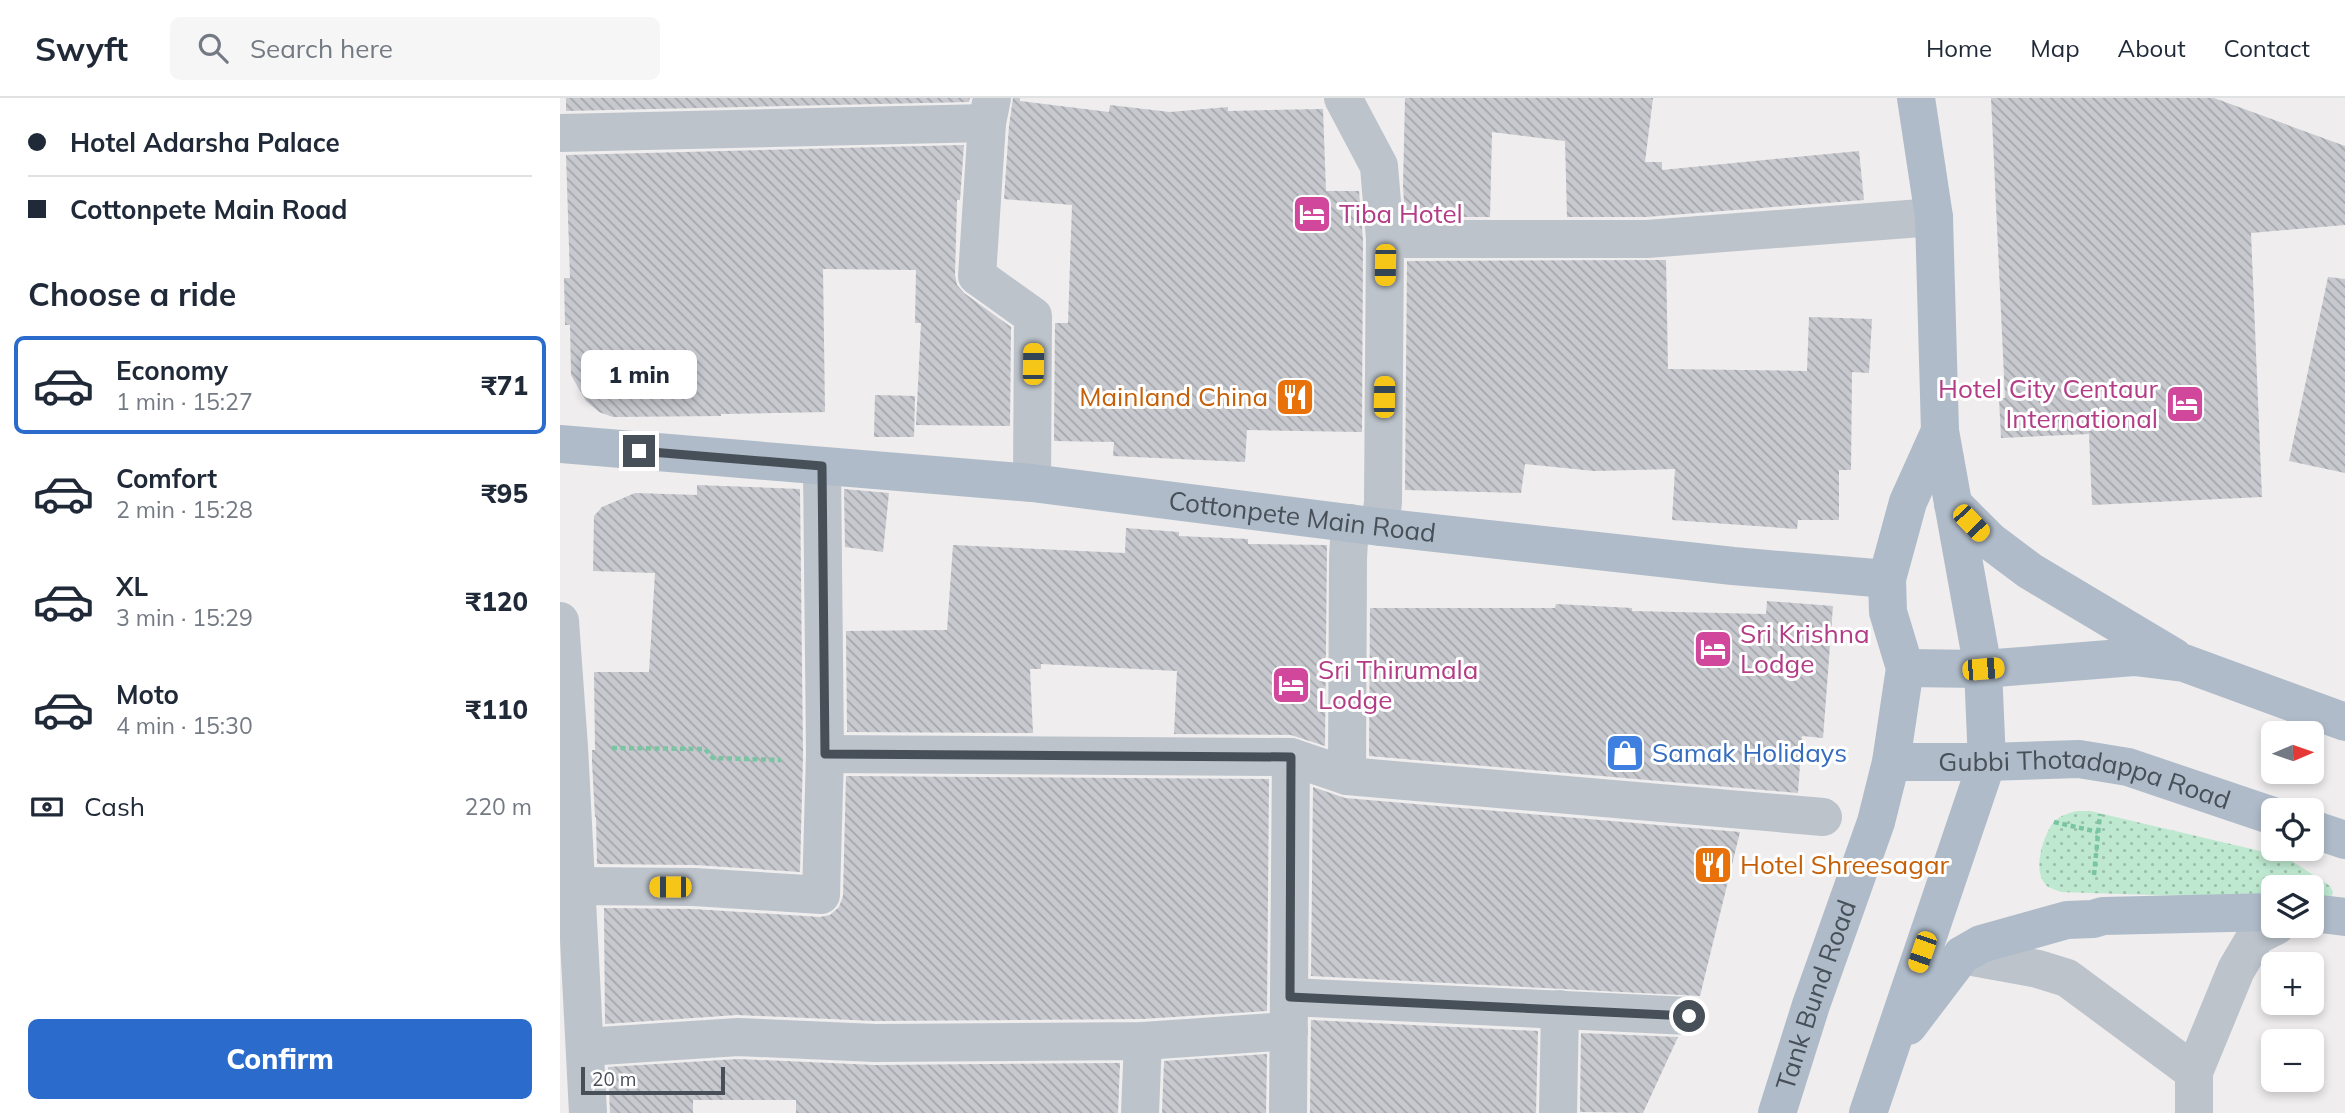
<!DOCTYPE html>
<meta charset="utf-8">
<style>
body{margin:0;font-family:Mulish,sans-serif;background:#f6f6f7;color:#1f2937;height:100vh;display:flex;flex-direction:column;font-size:26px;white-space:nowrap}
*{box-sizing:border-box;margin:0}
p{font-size:23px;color:#747a83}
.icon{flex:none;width:38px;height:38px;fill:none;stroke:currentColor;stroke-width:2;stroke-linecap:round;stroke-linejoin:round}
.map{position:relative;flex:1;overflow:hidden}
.drawer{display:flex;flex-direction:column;background:#fff;width:560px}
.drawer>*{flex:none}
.top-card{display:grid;align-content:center;height:154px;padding:0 28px;background:#fff}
.needle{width:46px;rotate:88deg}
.buttons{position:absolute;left:1701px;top:623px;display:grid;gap:14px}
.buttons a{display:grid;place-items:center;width:63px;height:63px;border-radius:10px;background:#fff;box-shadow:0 4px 10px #0003;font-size:35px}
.scale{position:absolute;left:21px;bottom:18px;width:144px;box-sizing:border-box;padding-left:7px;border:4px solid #474f58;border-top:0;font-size:19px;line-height:24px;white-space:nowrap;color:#474f58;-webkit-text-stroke:5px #fff;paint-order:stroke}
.end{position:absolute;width:32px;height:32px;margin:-16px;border:9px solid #474f58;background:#fff;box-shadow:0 0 0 4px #fff}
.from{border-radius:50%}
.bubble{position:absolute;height:49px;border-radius:10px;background:#fff;box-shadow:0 4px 10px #0003;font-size:23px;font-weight:800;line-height:49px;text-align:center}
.car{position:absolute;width:21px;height:42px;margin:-21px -10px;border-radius:9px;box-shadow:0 0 5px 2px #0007;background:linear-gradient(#f5c518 24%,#345 0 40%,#f5c518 0 76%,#345 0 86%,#f5c518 0)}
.top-card b{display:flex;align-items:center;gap:24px;height:66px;font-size:26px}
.top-card b+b{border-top:2px solid #e0e1e3}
.top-card i{width:18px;height:18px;background:#1f2937}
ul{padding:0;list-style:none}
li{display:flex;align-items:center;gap:21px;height:98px;margin:0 14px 10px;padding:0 14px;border:4px solid transparent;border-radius:10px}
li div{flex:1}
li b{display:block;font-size:26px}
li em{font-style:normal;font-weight:800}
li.selected{border-color:#2a6bcb}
li>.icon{width:63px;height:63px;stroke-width:1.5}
h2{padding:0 28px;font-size:32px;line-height:84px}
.pay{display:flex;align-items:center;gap:18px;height:77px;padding:0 28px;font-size:26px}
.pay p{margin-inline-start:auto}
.button{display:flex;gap:14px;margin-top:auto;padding:14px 28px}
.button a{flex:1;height:80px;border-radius:10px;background:#2a6bcb;color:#fff;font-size:28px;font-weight:800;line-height:80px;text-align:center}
header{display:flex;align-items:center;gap:42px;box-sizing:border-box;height:98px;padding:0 35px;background:#fff;border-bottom:2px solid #e0e1e3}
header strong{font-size:33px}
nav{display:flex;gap:38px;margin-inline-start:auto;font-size:24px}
.search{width:490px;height:63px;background:#f6f6f7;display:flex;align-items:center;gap:18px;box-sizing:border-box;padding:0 24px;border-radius:10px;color:#747a83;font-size:26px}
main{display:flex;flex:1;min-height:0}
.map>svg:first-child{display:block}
</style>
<header>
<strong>Swyft</strong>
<div class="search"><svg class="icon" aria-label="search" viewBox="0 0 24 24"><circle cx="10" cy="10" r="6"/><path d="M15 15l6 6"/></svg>Search here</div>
<nav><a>Home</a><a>Map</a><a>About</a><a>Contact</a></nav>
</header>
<main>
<section class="drawer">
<div class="top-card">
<b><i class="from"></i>Hotel Adarsha Palace</b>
<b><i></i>Cottonpete Main Road</b>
</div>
<h2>Choose a ride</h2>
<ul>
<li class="selected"><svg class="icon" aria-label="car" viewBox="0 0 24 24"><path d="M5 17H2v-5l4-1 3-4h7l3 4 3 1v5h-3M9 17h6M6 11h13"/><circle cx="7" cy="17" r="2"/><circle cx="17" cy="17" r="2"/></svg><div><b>Economy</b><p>1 min · 15:27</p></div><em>₹71</em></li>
<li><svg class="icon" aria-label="car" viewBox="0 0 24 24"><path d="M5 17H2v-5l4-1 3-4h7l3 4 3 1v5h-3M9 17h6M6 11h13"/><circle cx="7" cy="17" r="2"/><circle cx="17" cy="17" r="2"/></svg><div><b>Comfort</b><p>2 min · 15:28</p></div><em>₹95</em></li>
<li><svg class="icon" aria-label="car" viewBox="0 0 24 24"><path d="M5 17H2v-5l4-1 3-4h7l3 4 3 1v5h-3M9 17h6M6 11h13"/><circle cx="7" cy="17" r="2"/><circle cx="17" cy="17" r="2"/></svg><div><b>XL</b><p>3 min · 15:29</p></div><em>₹120</em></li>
<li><svg class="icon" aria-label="car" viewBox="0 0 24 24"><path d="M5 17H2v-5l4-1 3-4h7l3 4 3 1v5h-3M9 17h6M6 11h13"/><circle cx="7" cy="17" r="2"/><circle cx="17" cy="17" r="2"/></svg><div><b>Moto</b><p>4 min · 15:30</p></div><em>₹110</em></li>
</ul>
<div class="pay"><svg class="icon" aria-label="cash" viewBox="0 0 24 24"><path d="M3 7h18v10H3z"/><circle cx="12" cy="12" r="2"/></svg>Cash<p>220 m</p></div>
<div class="button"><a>Confirm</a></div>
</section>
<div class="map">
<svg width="1785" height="1015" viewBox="0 0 1785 1015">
<defs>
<pattern id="garden-dots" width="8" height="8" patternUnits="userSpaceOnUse" patternTransform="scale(1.75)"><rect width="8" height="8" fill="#bee9d0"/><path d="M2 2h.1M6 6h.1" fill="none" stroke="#9cbfac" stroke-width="1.8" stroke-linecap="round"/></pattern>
<pattern id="building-back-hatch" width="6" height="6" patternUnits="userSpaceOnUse" patternTransform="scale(1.75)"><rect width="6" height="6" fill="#c7c9cf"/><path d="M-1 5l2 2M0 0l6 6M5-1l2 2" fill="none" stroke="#a3a6ab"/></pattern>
</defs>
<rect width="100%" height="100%" fill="#efeded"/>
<path fill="url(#garden-dots)" d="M 1517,713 L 1530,713 L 1713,756 L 1732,763 L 1770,788 L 1773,794 L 1771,800 L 1752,803 L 1752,789 L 1713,789 L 1713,801 L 1501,794 L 1488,789 C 1484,785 1481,781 1480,775 C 1477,760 1485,732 1496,722 C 1502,717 1509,715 1517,713 Z"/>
<g fill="url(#building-back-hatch)">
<polygon points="6,0 410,0 409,4 6,13"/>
<polygon points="453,0 460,0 460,3 549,14 550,7 610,14 668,9 668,13 763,11 766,93 799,93 803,142 802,334 687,332 685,364 553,358 554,344 494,343 495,225 508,225 512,107 444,101 449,28"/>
<polygon points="845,0 1093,0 1085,64 1102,64 1102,72 1299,53 1304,102 1086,119 1007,119 1005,43 932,34 930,119 845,119 843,88"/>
<polygon points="1431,0 1654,0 1785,48 1785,127 1691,135 1702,399 1532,407 1529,336 1441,340 1439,300 1445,300"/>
<polygon points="404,47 400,102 397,102 395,177 397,187 404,195 451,229 450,328 356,327 361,225 355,225 356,172 263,171 265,314 161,316 161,318 53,319 39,314 26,303 11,277 10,227 5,227 4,180 10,180 6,57"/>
<polygon points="1106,162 1108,271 1247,273 1249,219 1312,221 1309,275 1292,274 1291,372 1279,372 1279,422 1238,422 1237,431 1112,422 1115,371 1034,373 965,366 961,395 845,392 847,163"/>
<polygon points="1768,179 1785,181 1785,375 1729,363"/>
<polygon points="315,297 355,298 354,339 314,339"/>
<polygon points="137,387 240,391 243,656 240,774 135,767 37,766 36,719 35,719 32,664 32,652 35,652 34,574 89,574 95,475 33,473 34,418 42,409 75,395 137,397"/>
<polygon points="284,391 329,395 323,454 285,449"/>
<polygon points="566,430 619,434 619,438 688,441 688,446 767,447 765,648 731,637 614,636 617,573 481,566 481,571 470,571 473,635 287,634 286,533 387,532 393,447 565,455"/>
<polygon points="1207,503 1273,508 1263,640 1242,638 1238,695 809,658 810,510 995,510 996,506 1072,510 1072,513 1206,516"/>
<polygon points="286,678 709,681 707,913 582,921 315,923 177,917 45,926 44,810 133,811 260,819 270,817 279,809 283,798"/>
<polygon points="753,689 785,700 1180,734 1140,898 751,878"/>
<polygon points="751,922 978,933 976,1015 750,1015"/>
<polygon points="1021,935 1118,939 1083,1015 1020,1014"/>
<polygon points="707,956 706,1015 602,1015 604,963"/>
<polygon points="178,961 315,967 560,965 558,1015 236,1015 236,1002 133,1002 133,1015 50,1015 48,969"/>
</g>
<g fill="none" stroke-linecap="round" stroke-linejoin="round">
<g stroke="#7ac4a2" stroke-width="4.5" stroke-dasharray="5 3.5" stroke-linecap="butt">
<polyline points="52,650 145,651 153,660 221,662"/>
<polyline points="1494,724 1538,734"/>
<polyline points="1534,777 1540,716"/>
</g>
<g stroke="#bcc3cb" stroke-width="38">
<polyline points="432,0 427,25 417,178 473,218 472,385"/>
<polyline points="783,0 819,68 825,141 823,404 820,429"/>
<polyline points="0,35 427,25"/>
<polyline points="825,141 1087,141 1374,119"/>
<polyline points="0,523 9,649 28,1015"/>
<polyline points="265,656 731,659 787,678 788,460 790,425"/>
<polyline points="787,678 1263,719"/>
<polyline points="15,788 134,789 261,797 265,656 262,368"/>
<polyline points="1402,857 1478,871 1507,880 1634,974"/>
<polyline points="730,899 1129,918"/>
<polyline points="25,949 178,939 315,945 583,943 729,933"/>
<polyline points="580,1015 583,943"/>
<polyline points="728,1015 731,659"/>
<polyline points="998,1015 1000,911"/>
<polyline points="1634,1015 1634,974 1676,872 1696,838 1716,828"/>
</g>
<g stroke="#afbbc9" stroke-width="38">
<path id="s1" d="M 0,346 L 472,385 L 820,429 L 1173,468 L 1327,481"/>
<polyline points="1393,406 1430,443 1470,473 1614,559"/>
<polyline points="1345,570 1423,571 1574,559 1624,565 1785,624"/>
<path id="s2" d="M 1331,664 L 1427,664 L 1519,661 L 1568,669 L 1713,718"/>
<polyline points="1752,731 1785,742"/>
<polyline points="1752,815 1785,819"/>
<polyline points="1348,928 1402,857 1421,846 1507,822 1533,821 1543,818 1713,814"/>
<path id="s3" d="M 1217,1015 L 1251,907 L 1316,724 L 1331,664 L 1345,570 L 1328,514 L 1327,481 L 1348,404 L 1380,333"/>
<polyline points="1308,1015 1427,664 1423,571 1380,333 1374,119 1356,0"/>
</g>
</g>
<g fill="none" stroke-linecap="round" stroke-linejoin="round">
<polyline stroke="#474f58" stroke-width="9" points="79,353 262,368 265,656 731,659 730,899 1129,918"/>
</g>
<defs>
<g id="hotel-square" transform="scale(2.0125)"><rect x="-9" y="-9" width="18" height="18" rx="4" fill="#d1479c" stroke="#fff"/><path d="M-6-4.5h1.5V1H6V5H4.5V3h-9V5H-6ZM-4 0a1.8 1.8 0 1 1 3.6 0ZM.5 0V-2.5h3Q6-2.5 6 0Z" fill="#fff"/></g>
<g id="restaurant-square" transform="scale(2.0125)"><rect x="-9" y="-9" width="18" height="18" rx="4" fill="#e8710a" stroke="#fff"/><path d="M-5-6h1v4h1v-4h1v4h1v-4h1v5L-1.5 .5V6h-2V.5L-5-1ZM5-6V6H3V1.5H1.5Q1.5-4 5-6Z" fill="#fff"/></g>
<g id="shop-square" transform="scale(2.0125)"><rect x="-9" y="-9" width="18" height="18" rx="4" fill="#3f7fe0" stroke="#fff"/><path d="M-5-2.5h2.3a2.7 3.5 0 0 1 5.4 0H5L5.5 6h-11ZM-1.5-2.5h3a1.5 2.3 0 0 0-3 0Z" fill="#fff"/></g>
</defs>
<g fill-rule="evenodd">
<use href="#hotel-square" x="752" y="116"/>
<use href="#restaurant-square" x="735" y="299"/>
<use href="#hotel-square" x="1625" y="306"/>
<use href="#hotel-square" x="1153" y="551"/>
<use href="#hotel-square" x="731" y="587"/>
<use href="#shop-square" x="1065" y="655"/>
<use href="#restaurant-square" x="1153" y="767"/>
</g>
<g text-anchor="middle" stroke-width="6" stroke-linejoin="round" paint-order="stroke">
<g font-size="26" fill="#b23c85" stroke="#fff" text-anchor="start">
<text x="779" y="125">Tiba Hotel</text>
<text x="1598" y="300" text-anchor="end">Hotel City Centaur<tspan x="1598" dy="30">International</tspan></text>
<text x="1180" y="545">Sri Krishna<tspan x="1180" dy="30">Lodge</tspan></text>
<text x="758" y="581">Sri Thirumala<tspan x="758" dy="30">Lodge</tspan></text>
</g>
<g font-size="26" fill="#c56008" stroke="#fff" text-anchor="end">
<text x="708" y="308">Mainland China</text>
<text x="1180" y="776" text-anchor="start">Hotel Shreesagar</text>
</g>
<g font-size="26" fill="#474f58" stroke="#fff">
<text dy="9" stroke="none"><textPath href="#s1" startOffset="746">Cottonpete Main Road</textPath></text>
<text dy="9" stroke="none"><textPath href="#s2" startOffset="196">Gubbi Thotadappa Road</textPath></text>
<text dy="9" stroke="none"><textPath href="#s3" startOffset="124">Tank Bund Road</textPath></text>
</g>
<g font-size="26" fill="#366cbe" stroke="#fff" text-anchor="start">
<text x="1092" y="664">Samak Holidays</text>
</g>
</g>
</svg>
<div class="buttons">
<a><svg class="needle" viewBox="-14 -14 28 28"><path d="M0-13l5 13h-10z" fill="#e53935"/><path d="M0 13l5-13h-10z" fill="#747a83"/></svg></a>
<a><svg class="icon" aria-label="locate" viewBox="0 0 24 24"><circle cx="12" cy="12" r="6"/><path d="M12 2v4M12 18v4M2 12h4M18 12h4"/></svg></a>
<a><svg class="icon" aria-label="layers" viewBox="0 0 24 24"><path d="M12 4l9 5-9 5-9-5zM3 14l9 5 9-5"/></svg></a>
<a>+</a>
<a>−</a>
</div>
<div class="scale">20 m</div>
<i class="end from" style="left:1129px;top:918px"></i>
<i class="end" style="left:79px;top:353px"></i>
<div class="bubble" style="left:21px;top:252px;width:116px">1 min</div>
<i class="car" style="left:825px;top:167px;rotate:181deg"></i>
<i class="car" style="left:473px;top:266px;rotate:1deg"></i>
<i class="car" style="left:824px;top:299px;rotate:1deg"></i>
<i class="car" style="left:1411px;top:425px;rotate:136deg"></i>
<i class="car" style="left:1423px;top:571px;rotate:85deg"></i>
<i class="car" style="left:110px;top:789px;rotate:270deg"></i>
<i class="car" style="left:1362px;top:854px;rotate:199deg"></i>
</div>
</main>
